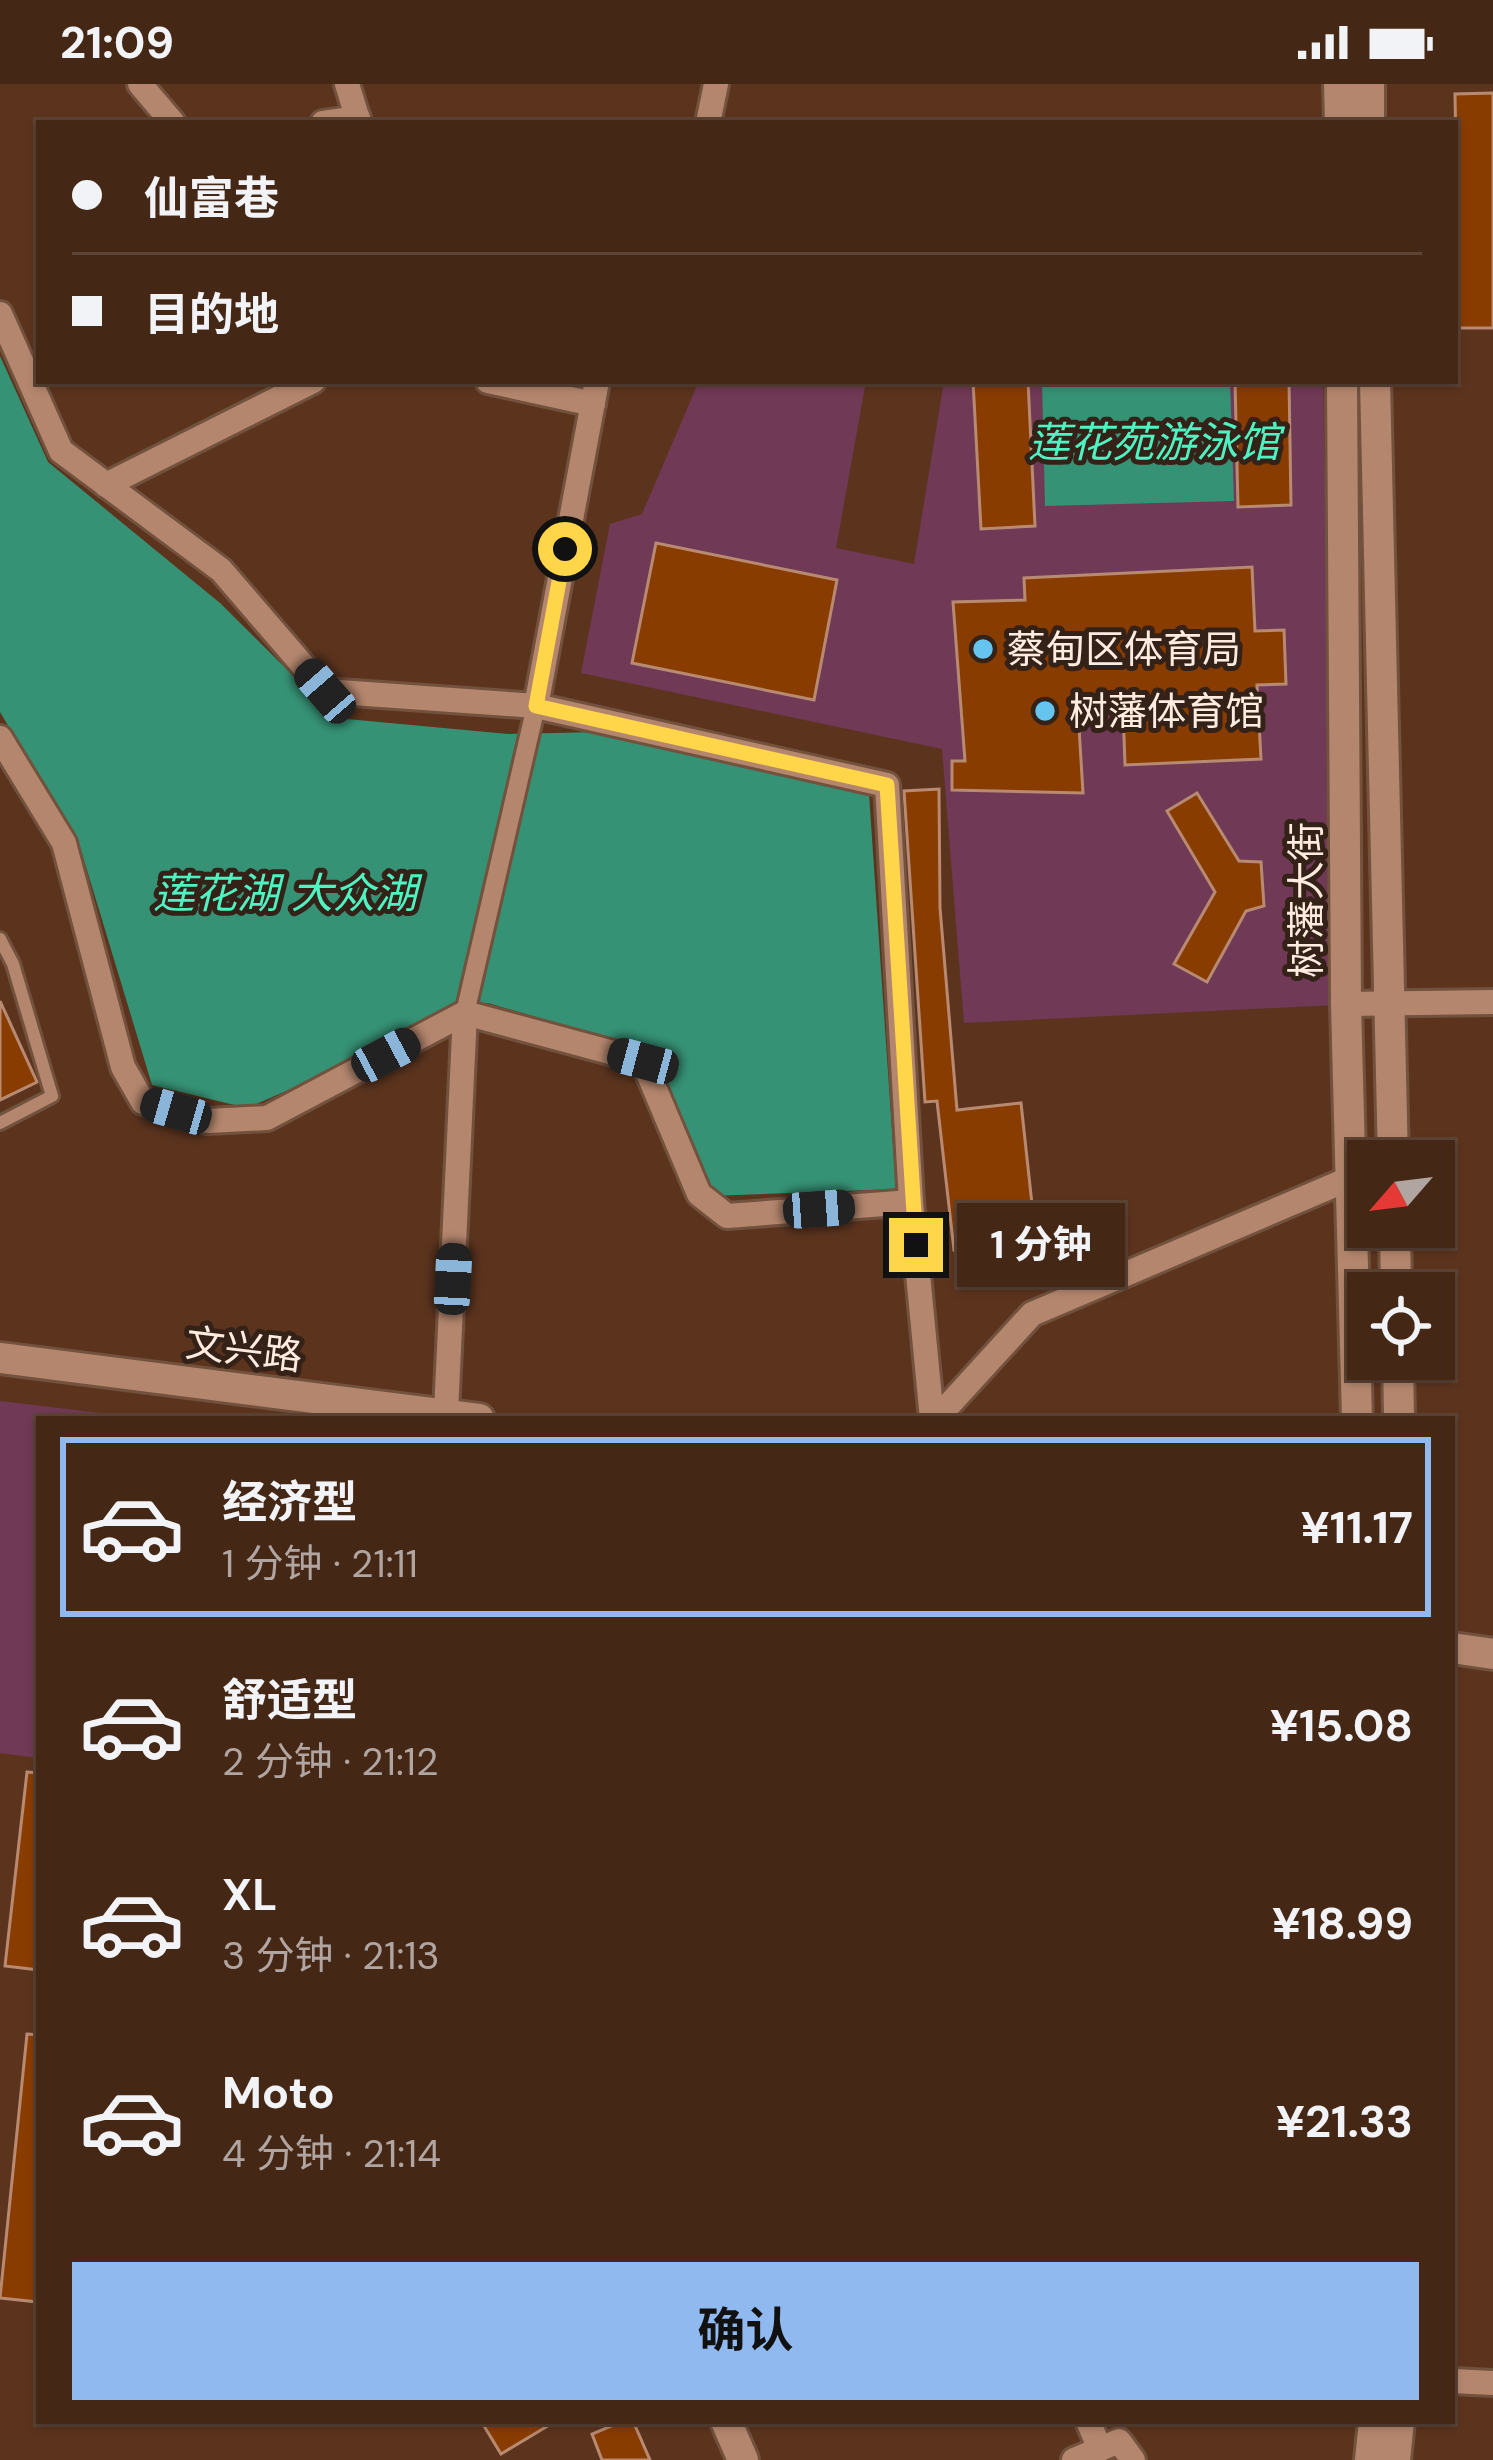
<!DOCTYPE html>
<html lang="zh">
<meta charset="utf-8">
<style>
body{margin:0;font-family:"DM Sans","Noto Sans SC",sans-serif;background:#4c2f1f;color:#f1f3f6;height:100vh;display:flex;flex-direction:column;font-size:45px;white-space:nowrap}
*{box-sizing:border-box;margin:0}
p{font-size:39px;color:#b0a5a1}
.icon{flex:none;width:66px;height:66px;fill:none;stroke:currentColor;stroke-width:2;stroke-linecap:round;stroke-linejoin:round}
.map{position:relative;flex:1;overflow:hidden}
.sheet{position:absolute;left:36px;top:1332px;width:1419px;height:1008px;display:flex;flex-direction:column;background:#452716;border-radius:0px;box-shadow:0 3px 9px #0004,0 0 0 3px #5d4435}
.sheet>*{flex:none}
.guide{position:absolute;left:36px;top:36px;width:1422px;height:264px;border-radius:0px;box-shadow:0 3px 9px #0004,0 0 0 3px #5d4435;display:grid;align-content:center;height:264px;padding:0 36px;background:#452716}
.needle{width:78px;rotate:242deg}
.controls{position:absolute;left:1347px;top:1056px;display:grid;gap:24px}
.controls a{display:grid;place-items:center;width:108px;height:108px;border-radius:0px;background:#452716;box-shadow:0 3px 9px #0004,0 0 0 3px #5d4435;font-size:60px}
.end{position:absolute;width:54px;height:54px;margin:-27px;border:15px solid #ffd54a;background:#111;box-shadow:0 0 0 6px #111}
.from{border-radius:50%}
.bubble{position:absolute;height:84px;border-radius:0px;background:#452716;box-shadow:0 3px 9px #0004,0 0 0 3px #5d4435;font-size:39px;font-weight:700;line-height:84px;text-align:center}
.car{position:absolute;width:36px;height:72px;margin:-36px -18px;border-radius:15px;box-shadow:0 0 9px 3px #0007;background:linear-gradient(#222 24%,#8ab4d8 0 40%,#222 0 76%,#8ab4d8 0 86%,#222 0)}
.guide b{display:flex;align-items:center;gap:42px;height:114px;font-size:45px}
.guide b+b{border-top:3px solid #5d4435}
.guide i{width:30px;height:30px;background:#f1f3f6}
ul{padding:21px 0 0;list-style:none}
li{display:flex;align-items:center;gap:36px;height:180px;margin:0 24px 18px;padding:0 12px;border:6px solid transparent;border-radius:0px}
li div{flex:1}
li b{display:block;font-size:45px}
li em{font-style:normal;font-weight:700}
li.selected{border-color:#90b9f0}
li>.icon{width:108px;height:108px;stroke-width:1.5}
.action{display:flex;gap:24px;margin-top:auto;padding:24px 36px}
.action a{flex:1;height:138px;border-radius:0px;background:#90b9f0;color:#111;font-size:48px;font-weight:700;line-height:138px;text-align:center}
.status{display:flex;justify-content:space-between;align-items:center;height:84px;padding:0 60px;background:#452716;direction:ltr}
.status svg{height:33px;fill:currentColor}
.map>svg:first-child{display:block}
</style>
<div class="status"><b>21:09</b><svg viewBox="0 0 49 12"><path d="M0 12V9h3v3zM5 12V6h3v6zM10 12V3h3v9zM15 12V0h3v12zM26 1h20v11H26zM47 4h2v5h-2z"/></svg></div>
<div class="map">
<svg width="1493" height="2376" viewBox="0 0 1493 2376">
<rect width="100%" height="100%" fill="#5c341e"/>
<g fill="#703956">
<polygon points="699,297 866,297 836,464 914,480 944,297 1323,297 1335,921 964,939 942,665 581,589 610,440 642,430"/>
<polygon points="0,1317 109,1330 109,1335 39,1335 39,1674 0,1669"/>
</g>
<g fill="#369275">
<polygon points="0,272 48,378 220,519 336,634 508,650 600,648 869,710 896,1105 710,1112 645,965 488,919 247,1024 152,1001 80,763 0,628"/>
<polygon points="1042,297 1230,297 1234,417 1045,422"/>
</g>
<g fill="#893c00" stroke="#b88a72" stroke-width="3">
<polygon points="1493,9 1493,244 1459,244 1455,10"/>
<polygon points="973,297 1028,297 1035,442 981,445"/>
<polygon points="1235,297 1289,297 1291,421 1238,423"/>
<polygon points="656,459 837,496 814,616 632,579"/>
<polygon points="1252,483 1255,547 1284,546 1286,600 1257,601 1261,675 1125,681 1123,625 1078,627 1083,709 952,706 952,677 965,677 953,518 1025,516 1024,494"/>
<polygon points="939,705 940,824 957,1026 1021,1019 1036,1157 954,1166 937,1017 925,1018 904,707"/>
<polygon points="1197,709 1239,777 1261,778 1264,822 1246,827 1207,898 1174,880 1215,808 1167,727"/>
<polygon points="0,917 37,998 0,1016"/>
<polygon points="27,1688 39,1689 39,1886 5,1882"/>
<polygon points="27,1950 39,1951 38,2218 0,2214"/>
<polygon points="481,2337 556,2337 501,2370"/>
<polygon points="623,2337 633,2337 650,2376 602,2376 592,2350"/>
</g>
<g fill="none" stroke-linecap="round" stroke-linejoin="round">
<g stroke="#72513d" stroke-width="18">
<polyline id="service" points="0,855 13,880 52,1012 0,1039"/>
</g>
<g stroke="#72513d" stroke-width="24">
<polyline id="pedestrian" points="465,929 536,622"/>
</g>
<g stroke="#72513d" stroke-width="30">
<g id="minor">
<polyline points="140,0 173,39"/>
<polyline points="347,0 359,39"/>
<polyline points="323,39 358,34"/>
<polyline points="708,39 716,0"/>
<polyline points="0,230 61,367 221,486 325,607 536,622 887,701 911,1118 932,1335"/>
<polyline points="488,297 593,320"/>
<polyline points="106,401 313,297"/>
<polyline points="536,622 597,297"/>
<polyline points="0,654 64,759 123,983 143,1018 208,1037 267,1034 465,929 643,977 699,1110 727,1132 911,1118"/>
<polyline points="1346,920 1493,918"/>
<polyline points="446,1328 465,929"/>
<polyline points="936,1335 1032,1230 1351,1094"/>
<polyline points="1452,2297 1493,2299"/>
<polyline points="1088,2337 1100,2365"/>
<polyline points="1074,2376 1119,2357 1133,2376"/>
</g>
</g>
<g stroke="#72513d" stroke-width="36">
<g id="tertiary">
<polyline points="1339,0 1340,39"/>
<polyline points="1369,0 1369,39"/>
<polyline points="1342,297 1346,920 1357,1335"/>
<polyline points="1375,297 1393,1077"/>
<polyline points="1395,1143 1396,1209"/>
<polyline points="0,1274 479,1335"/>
<polyline points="1398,1275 1399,1335"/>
<polyline points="1452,1564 1493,1570"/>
<polyline points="726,2337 743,2376"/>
<polyline points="1370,2376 1374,2337"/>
<polyline points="1395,2376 1399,2337"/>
</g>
</g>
<use href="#service" stroke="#b4866e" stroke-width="12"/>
<use href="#pedestrian" stroke="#b4866e" stroke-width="18"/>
<use href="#minor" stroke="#b4866e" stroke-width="24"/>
<use href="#tertiary" stroke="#b4866e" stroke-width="30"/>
</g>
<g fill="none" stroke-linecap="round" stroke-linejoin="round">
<polyline stroke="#ffd54a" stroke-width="15" points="565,465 536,622 887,701 916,1161"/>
</g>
<g fill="#65c5ee" stroke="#342218" stroke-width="4.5">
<circle cx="983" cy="565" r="12"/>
<circle cx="1045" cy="627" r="12"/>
</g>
<g text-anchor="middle" stroke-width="10" stroke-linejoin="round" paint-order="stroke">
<g font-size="39" fill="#ffebe0" stroke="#342218" text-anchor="start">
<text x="1007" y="579">蔡甸区体育局</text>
<text x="1069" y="641">树藩体育馆</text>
</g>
<g font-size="39" fill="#ffebe0" stroke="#342218">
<text transform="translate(1306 816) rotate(-90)" y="14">树藩大街</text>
<text transform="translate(244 1265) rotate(7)" y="14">文兴路</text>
</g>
<g font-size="42" font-style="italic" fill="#4ff3c2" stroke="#342218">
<text x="1154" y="373">莲花苑游泳馆</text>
<text x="285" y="824">莲花湖 大众湖</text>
</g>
</g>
</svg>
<div class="controls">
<a><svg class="needle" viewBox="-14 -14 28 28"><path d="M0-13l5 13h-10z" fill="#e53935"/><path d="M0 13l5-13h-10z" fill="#b0a5a1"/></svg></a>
<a><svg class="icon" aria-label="locate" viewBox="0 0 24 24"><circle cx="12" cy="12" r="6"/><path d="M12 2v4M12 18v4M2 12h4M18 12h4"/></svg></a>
</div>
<i class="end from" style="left:565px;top:465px"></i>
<i class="end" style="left:916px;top:1161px"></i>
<div class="bubble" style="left:957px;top:1119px;width:168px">1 分钟</div>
<i class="car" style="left:325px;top:607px;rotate:319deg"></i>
<i class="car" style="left:386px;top:971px;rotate:62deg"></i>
<i class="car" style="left:643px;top:977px;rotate:285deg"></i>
<i class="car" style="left:176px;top:1027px;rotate:286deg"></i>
<i class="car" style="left:819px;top:1125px;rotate:86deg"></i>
<i class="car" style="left:453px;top:1195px;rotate:3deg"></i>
<div class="guide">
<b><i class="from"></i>仙富巷</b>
<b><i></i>目的地</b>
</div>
<section class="sheet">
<ul>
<li class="selected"><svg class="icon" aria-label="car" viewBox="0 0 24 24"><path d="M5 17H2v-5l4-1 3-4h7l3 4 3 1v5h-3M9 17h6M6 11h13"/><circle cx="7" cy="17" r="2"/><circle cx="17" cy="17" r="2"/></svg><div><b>经济型</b><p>1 分钟 · 21:11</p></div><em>¥11.17</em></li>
<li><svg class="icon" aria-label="car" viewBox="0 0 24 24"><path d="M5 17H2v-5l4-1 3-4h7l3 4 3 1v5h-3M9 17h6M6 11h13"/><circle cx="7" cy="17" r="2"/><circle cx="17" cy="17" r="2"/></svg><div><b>舒适型</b><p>2 分钟 · 21:12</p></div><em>¥15.08</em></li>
<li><svg class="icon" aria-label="car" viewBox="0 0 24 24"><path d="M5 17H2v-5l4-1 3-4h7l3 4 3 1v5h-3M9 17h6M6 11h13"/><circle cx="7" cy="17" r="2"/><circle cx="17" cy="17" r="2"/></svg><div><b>XL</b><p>3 分钟 · 21:13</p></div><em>¥18.99</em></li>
<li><svg class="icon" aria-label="car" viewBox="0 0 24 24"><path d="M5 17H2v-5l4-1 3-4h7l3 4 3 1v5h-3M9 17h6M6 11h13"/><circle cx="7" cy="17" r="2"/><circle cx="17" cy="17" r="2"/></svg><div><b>Moto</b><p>4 分钟 · 21:14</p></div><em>¥21.33</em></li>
</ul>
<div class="action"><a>确认</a></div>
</section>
</div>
